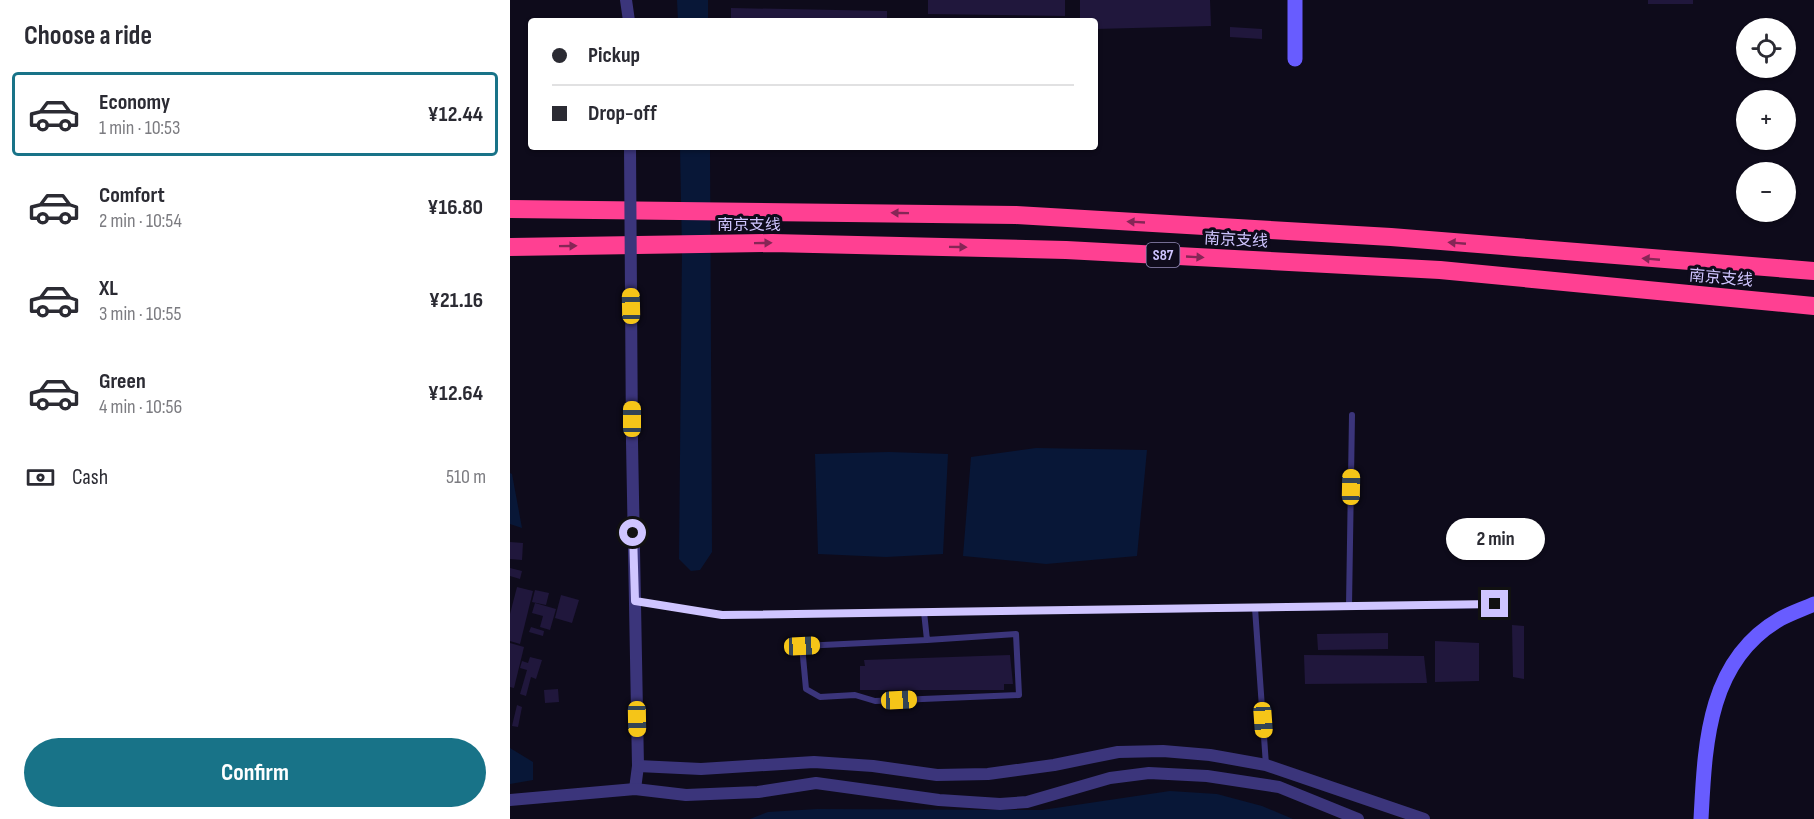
<!DOCTYPE html>
<meta charset="utf-8">
<style>
body{margin:0;font-family:"Sofia Sans Condensed","Noto Sans SC",sans-serif;background:#f2f2f3;color:#2b2b33;height:100vh;display:flex;flex-direction:column;font-size:22px;white-space:nowrap}
*{box-sizing:border-box;margin:0}
p{font-size:20px;color:#7c7c81}
.icon{flex:none;width:33px;height:33px;fill:none;stroke:currentColor;stroke-width:2;stroke-linecap:round;stroke-linejoin:round}
.map{position:relative;flex:1;overflow:hidden}
.side{display:flex;flex-direction:column;background:#fff;width:510px}
.side>*{flex:none}
.hud{position:absolute;left:18px;top:18px;width:570px;height:132px;border-radius:6px;box-shadow:0 2px 4px #0004;display:grid;align-content:center;height:132px;padding:0 24px;background:#fff}
.fabs{position:absolute;left:1226px;top:18px;display:grid;gap:12px}
.fabs a{display:grid;place-items:center;width:60px;height:60px;border-radius:50%;background:#fff;box-shadow:0 2px 4px #0004;font-size:30px}
.end{position:absolute;width:27px;height:27px;margin:-14px;border:8px solid #cfc5ff;background:#111;box-shadow:0 0 0 3px #111}
.from{border-radius:50%}
.bubble{position:absolute;height:42px;border-radius:21px;background:#fff;box-shadow:0 2px 4px #0004;font-size:20px;font-weight:700;line-height:42px;text-align:center}
.car{position:absolute;width:18px;height:36px;margin:-18px -9px;border-radius:8px;box-shadow:0 0 4px 2px #0007;background:linear-gradient(#f5c518 24%,#345 0 40%,#f5c518 0 76%,#345 0 86%,#f5c518 0)}
.hud b{display:flex;align-items:center;gap:21px;height:57px;font-size:22px}
.hud b+b{border-top:2px solid #e1e1e2}
.hud i{width:15px;height:15px;background:#2b2b33}
ul{padding:0;list-style:none}
li{display:flex;align-items:center;gap:18px;height:84px;margin:0 12px 9px;padding:0 12px;border:3px solid transparent;border-radius:6px}
li div{flex:1}
li b{display:block;font-size:22px}
li em{font-style:normal;font-weight:700}
li.on{border-color:#187388}
li>.icon{width:54px;height:54px;stroke-width:1.5}
h2{padding:0 24px;font-size:27px;line-height:72px}
.pay{display:flex;align-items:center;gap:15px;height:66px;padding:0 24px;font-size:22px}
.pay p{margin-inline-start:auto}
.button{display:flex;gap:12px;margin-top:auto;padding:12px 24px}
.button a{flex:1;height:69px;border-radius:36px;background:#187388;color:#fff;font-size:24px;font-weight:700;line-height:69px;text-align:center}
main{display:flex;flex:1;min-height:0}
.map>svg:first-child{display:block}
</style>
<main>
<section class="side">
<h2>Choose a ride</h2>
<ul>
<li class="on"><svg class="icon" aria-label="car" viewBox="0 0 24 24"><path d="M5 17H2v-5l4-1 3-4h7l3 4 3 1v5h-3M9 17h6M6 11h13"/><circle cx="7" cy="17" r="2"/><circle cx="17" cy="17" r="2"/></svg><div><b>Economy</b><p>1 min · 10:53</p></div><em>¥12.44</em></li>
<li><svg class="icon" aria-label="car" viewBox="0 0 24 24"><path d="M5 17H2v-5l4-1 3-4h7l3 4 3 1v5h-3M9 17h6M6 11h13"/><circle cx="7" cy="17" r="2"/><circle cx="17" cy="17" r="2"/></svg><div><b>Comfort</b><p>2 min · 10:54</p></div><em>¥16.80</em></li>
<li><svg class="icon" aria-label="car" viewBox="0 0 24 24"><path d="M5 17H2v-5l4-1 3-4h7l3 4 3 1v5h-3M9 17h6M6 11h13"/><circle cx="7" cy="17" r="2"/><circle cx="17" cy="17" r="2"/></svg><div><b>XL</b><p>3 min · 10:55</p></div><em>¥21.16</em></li>
<li><svg class="icon" aria-label="car" viewBox="0 0 24 24"><path d="M5 17H2v-5l4-1 3-4h7l3 4 3 1v5h-3M9 17h6M6 11h13"/><circle cx="7" cy="17" r="2"/><circle cx="17" cy="17" r="2"/></svg><div><b>Green</b><p>4 min · 10:56</p></div><em>¥12.64</em></li>
</ul>
<div class="pay"><svg class="icon" aria-label="cash" viewBox="0 0 24 24"><path d="M3 7h18v10H3z"/><circle cx="12" cy="12" r="2"/></svg>Cash<p>510 m</p></div>
<div class="button"><a>Confirm</a></div>
</section>
<div class="map">
<svg width="1304" height="819" viewBox="0 0 1304 819">
<rect width="100%" height="100%" fill="#0e0b1b"/>
<g fill="#081737">
<polygon points="167,0 198,0 198,21 168,21"/>
<polygon points="170,147 200,147 202,552 190,570 181,571 169,559 172,251"/>
<polygon points="526,448 637,450 627,556 536,564 453,556 461,457"/>
<polygon points="379,452 438,454 433,554 376,557 308,554 305,454"/>
<polygon points="0,473 2,474 12,528 0,524"/>
<polygon points="0,748 23,762 23,780 0,784"/>
<polygon points="660,791 707,794 752,806 783,819 240,819 258,812 307,809 532,810"/>
</g>
<g fill="#20173c">
<polygon points="418,0 555,0 555,16 418,14"/>
<polygon points="570,0 700,0 701,26 585,29 585,21 570,21"/>
<rect x="1138" y="0" width="45" height="4"/>
<polygon points="221,8 377,11 377,21 221,21"/>
<polygon points="720,27 752,29 752,39 720,37"/>
<polygon points="0,542 13,543 12,560 0,559"/>
<polygon points="0,568 12,571 10,579 0,576"/>
<polygon points="7,587 23,591 10,644 0,641 0,614"/>
<polygon points="25,590 39,593 36,605 22,602"/>
<polygon points="51,595 69,600 62,623 45,618"/>
<polygon points="25,603 46,609 40,630 30,627 33,616 22,613"/>
<polygon points="1002,625 1014,626 1014,679 1003,677"/>
<polygon points="21,627 34,631 33,636 19,632"/>
<polygon points="878,633 878,649 808,650 807,634"/>
<polygon points="925,641 969,643 969,681 925,682"/>
<polygon points="0,643 14,647 4,688 0,687"/>
<polygon points="500,655 503,684 494,684 494,690 350,690 350,666 355,666 354,660"/>
<polygon points="794,655 914,656 917,683 795,684"/>
<polygon points="20,657 32,660 26,679 21,677 16,696 10,694 17,670 10,668 12,661 18,663"/>
<polygon points="48,689 49,702 35,703 34,690"/>
<polygon points="7,705 12,707 8,727 2,726"/>
</g>
<g fill="none" stroke-linecap="round" stroke-linejoin="round">
<g stroke="#3b357b" stroke-width="6">
<polyline points="125,601 212,615 985,605"/>
<polyline points="839,606 842,415"/>
<polyline points="745,608 756,765"/>
<polyline points="414,612 417,640 292,646 296,689 310,697 345,695 365,701 509,695 506,634 417,640"/>
</g>
<g stroke="#3b357b" stroke-width="12">
<polyline points="116,0 119,21"/>
<polyline points="122,442 128,766 125,789"/>
<polyline points="128,766 191,769 304,762 363,766 427,775 478,774 544,765 608,752 653,751 700,755 756,765 914,819"/>
<polyline points="0,800 125,789 176,795 248,792 306,783 429,800 490,804 517,802 600,778 639,773 697,776 769,787 848,819"/>
</g>
<g stroke="#685cff" stroke-width="15">
<polyline points="785,59 785,0"/>
<path d="M 1191,819 C 1195,745 1197,661 1270,619 C 1281,613 1293,609 1304,604"/>
</g>
<g stroke="#ff4092" stroke-width="18">
<polyline points="0,209 506,215 881,237 1304,271"/>
<polyline points="0,247 262,243 556,250 930,270 1304,306"/>
</g>
<polyline stroke="#3b357b" stroke-width="12" points="120,147 122,442"/>
</g>
<defs><path id="oneway-solid" d="M-6-.8H1V-3.2L6.5 0L1 3.2V.8H-6Z" transform="scale(1.5)"/></defs>
<g fill="#862656">
<use href="#oneway-solid" transform="translate(390 213) rotate(-179)"/>
<use href="#oneway-solid" transform="translate(626 222) rotate(-177)"/>
<use href="#oneway-solid" transform="translate(253 243) rotate(-1)"/>
<use href="#oneway-solid" transform="translate(947 243) rotate(-175)"/>
<use href="#oneway-solid" transform="translate(58 246) rotate(-1)"/>
<use href="#oneway-solid" transform="translate(448 247) rotate(1)"/>
<use href="#oneway-solid" transform="translate(685 257) rotate(3)"/>
<use href="#oneway-solid" transform="translate(1141 259) rotate(-175)"/>
</g>
<g fill="none" stroke-linecap="round" stroke-linejoin="round">
<polyline stroke="#cfc5ff" stroke-width="8" points="123,533 125,601 212,615 985,604"/>
</g>
<g text-anchor="middle" stroke-width="6" stroke-linejoin="round" paint-order="stroke">
<rect fill="#0e0b1b" stroke="#958dbb" stroke-width="1.5" x="636.5" y="243" width="33" height="24" rx="4.5"/>
<g font-size="15" font-weight="bold" fill="#cfc5ff">
<text x="653" y="260">S87</text>
</g>
<g font-size="16" fill="#cfc5ff" stroke="#0e0b1b">
<text x="239" y="230">南京支线</text>
<text transform="translate(726 239) rotate(3)" y="6">南京支线</text>
<text transform="translate(1211 277) rotate(5)" y="6">南京支线</text>
</g>
</g>
</svg>
<div class="fabs">
<a><svg class="icon" aria-label="locate" viewBox="0 0 24 24"><circle cx="12" cy="12" r="6"/><path d="M12 2v4M12 18v4M2 12h4M18 12h4"/></svg></a>
<a>+</a>
<a>−</a>
</div>
<i class="end from" style="left:123px;top:533px"></i>
<i class="end" style="left:985px;top:604px"></i>
<div class="bubble" style="left:936px;top:518px;width:99px">2 min</div>
<i class="car" style="left:121px;top:306px;rotate:359deg"></i>
<i class="car" style="left:122px;top:419px;rotate:0deg"></i>
<i class="car" style="left:841px;top:487px;rotate:1deg"></i>
<i class="car" style="left:292px;top:646px;rotate:87deg"></i>
<i class="car" style="left:389px;top:700px;rotate:87deg"></i>
<i class="car" style="left:127px;top:719px;rotate:179deg"></i>
<i class="car" style="left:753px;top:720px;rotate:176deg"></i>
<div class="hud">
<b><i class="from"></i>Pickup</b>
<b><i></i>Drop-off</b>
</div>
</div>
</main>
